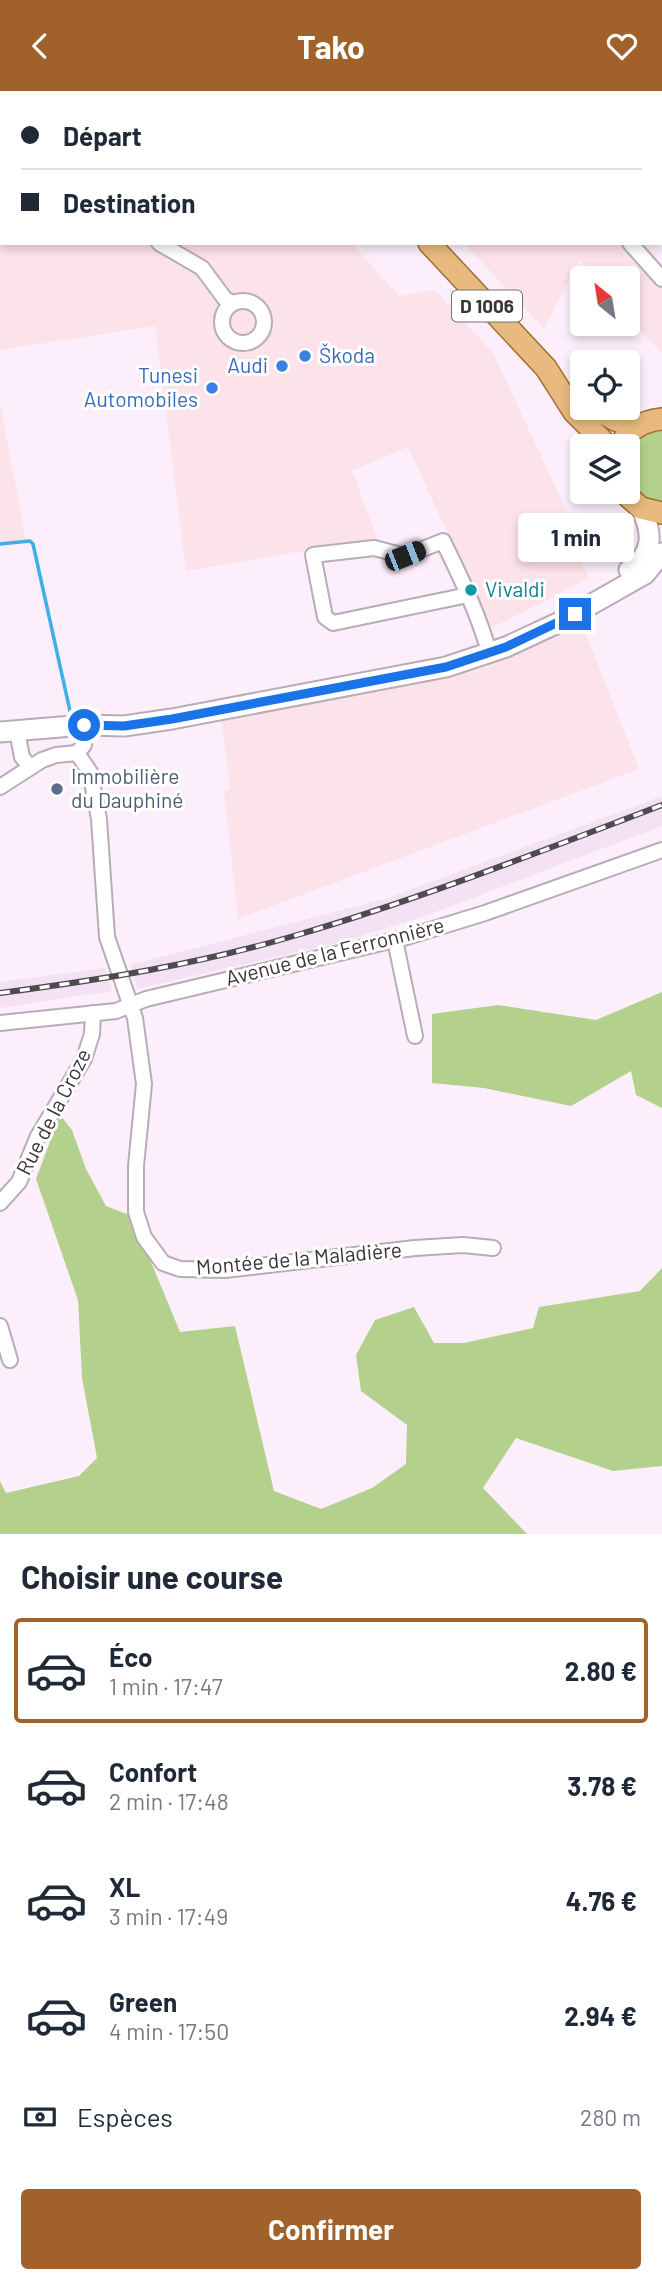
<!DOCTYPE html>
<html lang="fr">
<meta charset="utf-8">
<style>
body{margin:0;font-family:Barlow,sans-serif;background:#f2f2f3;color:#1f2937;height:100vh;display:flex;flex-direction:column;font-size:26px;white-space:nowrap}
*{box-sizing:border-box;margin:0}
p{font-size:23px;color:#747a83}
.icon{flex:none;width:38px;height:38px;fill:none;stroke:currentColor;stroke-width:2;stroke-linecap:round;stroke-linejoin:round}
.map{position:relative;height:1443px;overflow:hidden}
.drawer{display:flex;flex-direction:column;background:#fff;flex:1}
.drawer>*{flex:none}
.top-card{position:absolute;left:0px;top:0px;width:663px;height:154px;box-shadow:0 4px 10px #0003;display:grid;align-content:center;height:154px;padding:0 21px;background:#fff}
.needle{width:46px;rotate:330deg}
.fabs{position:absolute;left:570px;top:175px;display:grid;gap:14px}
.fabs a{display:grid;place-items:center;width:70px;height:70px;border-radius:7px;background:#fff;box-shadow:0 4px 10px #0003;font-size:35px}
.end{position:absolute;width:32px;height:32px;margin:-16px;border:9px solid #1a73e8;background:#fff;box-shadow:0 0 0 4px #fff}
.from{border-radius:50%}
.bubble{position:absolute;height:49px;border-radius:7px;background:#fff;box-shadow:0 4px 10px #0003;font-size:23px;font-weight:700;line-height:49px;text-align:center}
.car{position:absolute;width:21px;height:42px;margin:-21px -10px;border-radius:9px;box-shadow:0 0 5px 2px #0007;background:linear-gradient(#222 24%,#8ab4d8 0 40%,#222 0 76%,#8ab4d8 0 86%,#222 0)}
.top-card b{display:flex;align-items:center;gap:24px;height:66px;font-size:26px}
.top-card b+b{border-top:2px solid #e0e1e3}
.top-card i{width:18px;height:18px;background:#1f2937}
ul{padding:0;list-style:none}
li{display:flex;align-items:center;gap:21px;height:105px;margin:0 14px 10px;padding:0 7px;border:4px solid transparent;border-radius:7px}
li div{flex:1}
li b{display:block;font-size:26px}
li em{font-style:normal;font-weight:700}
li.active{border-color:#a1612a}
li>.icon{width:63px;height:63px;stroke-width:1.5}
h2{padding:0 21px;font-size:32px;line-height:84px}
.pay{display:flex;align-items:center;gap:18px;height:77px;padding:0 21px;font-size:26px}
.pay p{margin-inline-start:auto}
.button{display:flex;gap:14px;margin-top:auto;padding:14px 21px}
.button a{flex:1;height:80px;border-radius:7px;background:#a1612a;color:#fff;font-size:28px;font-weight:700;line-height:80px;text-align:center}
header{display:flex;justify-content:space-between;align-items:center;height:91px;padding:0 21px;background:#a1612a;color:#fff;font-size:32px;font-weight:700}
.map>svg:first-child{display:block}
</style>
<header><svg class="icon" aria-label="back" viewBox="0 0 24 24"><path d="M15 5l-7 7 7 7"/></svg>Tako<svg class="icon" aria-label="heart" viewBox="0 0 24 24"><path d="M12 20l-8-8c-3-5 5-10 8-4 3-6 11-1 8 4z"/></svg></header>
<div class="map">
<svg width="662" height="1443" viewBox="0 0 662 1443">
<rect width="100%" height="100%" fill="#fceffb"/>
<g fill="#fce2e9">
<polygon points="0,0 203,0 205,2 2,2 2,152 351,152 399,205 435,199 493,262 572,431 563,440 590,487 491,537 408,356 352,380 380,455 320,457 186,480 155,235 0,259"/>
<polygon points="323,0 662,0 662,4 662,2"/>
<polygon points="464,152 644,152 662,173 662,263 628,225 628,187 596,187 579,169 544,238"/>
<polygon points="0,311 26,449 0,453"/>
</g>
<polygon fill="#fce2ea" points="580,528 639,678 238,828 224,700 230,699 221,625 486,576"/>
<g fill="#f4e1f3">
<polygon points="662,705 662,735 425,825 342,851 137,898 130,874 388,807"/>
<polygon points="105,877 112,900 0,917 0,891"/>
</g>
<g fill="#b4d08d">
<path d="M 653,339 L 662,339 L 662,411 C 640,407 628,401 628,377 C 628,354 634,349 653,339 Z"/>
<polygon points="662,901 662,1017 636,1004 631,980 571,1015 484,997 432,992 432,923 498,914 596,929"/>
<polygon points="60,1024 72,1039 86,1078 106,1115 132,1125 180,1241 235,1235 274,1400 321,1418 372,1397 406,1373 407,1334 361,1300 356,1264 375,1229 414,1216 434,1252 464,1252 533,1237 539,1216 640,1200 662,1177 662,1375 613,1380 516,1347 483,1397 527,1443 0,1443 0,1390 6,1402 79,1385 97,1367 82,1287 78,1209 36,1088"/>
</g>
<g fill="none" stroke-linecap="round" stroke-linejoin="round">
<polyline stroke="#3fb0e3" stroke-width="3.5" points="0,453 30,450 33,453 70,620"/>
<g stroke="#b8acb8" stroke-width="18">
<g id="minor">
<polyline points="465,0 467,2"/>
<polyline points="0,65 2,66"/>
<polyline points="159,152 202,177 225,208 233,212"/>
<polyline points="630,152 662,188"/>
<circle cx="243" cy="231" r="21"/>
<path d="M 468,504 L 333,532 L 325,526 L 313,464 L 374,457 L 405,465 L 443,450 C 459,483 475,516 486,551"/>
<polyline points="17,640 22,666 30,676"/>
<polyline points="77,662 90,681 99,728 107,846 135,927 144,993 136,1075 136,1121 144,1146 163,1172 180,1178 225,1179 415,1157 463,1154 493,1157"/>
<polyline points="77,662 84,654 84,634"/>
<polyline points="0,696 42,669 56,664 77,662"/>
<polyline points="395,849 415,945"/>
<polyline points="0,932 116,920 146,908 407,846 485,822 662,759"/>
<polyline points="0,1112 19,1091 38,1045 84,968 92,943 93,922"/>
<polyline points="0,1235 10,1269"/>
</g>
</g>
<g stroke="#b8acb8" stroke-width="23">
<g id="secondary">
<path d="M 629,479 C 654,463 653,442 641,417"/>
<polyline points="0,641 84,634 124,635 172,628 446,576 506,556 562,530 645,483 662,462"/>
</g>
</g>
<g stroke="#a26d2f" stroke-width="24">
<g id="primary">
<polyline points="284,0 286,2"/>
<polyline points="429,152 546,277 574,321 608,355"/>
<polyline points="595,317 615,329 637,335"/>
<path d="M 619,355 C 630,338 642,330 662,328"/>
<polyline points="623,401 641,417 662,422"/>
</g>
</g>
<use href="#minor" stroke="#fff" stroke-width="14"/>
<use href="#secondary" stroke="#fff" stroke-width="19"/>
<use href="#primary" stroke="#e9ba7f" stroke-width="21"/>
<g stroke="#504a50" stroke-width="6">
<path id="rail" d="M 0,902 C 100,889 200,873 297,844 C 421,808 541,760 662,714"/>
</g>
<use href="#rail" stroke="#fff" stroke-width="3.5" stroke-dasharray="10" stroke-linecap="butt"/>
</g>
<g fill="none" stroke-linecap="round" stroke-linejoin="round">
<polyline stroke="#1a73e8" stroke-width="9" points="84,634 124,635 172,628 446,576 506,556 575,523"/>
</g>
<g fill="#3f7fe0" stroke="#fff" stroke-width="2.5">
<circle cx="305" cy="265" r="7"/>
<circle cx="282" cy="275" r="7"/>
<circle cx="212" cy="297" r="7"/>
</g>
<circle fill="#0f9aa8" stroke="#fff" stroke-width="2.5" cx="471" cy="499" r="7"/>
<circle fill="#5c6f8a" stroke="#fff" stroke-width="2.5" cx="57" cy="698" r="7"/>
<g text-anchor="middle" stroke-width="6" stroke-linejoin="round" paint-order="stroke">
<rect fill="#fff" stroke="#747174" stroke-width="2" x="452" y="199.5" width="70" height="31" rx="5"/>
<g font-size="19" font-weight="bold" fill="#393439">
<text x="487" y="222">D 1006</text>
</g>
<g font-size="21" fill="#366cbe" stroke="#fff" text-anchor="end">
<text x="319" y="272" text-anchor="start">Škoda</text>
<text x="268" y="282">Audi</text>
<text x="198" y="292">Tunesi<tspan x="198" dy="24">Automobiles</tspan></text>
</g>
<g font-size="21" fill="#0d838f" stroke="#fff" text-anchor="start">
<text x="485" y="506">Vivaldi</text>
</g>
<g font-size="21" fill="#4e5e75" stroke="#fff" text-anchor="start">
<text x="71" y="693">Immobilière<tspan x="71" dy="24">du Dauphiné</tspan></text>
</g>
<g font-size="21" fill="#393439" stroke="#fff">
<text transform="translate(335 861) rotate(-14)" y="7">Avenue de la Ferronnière</text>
<text transform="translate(54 1021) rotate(-63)" y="7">Rue de la Croze</text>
<text transform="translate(299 1168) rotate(-5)" y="7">Montée de la Maladière</text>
</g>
</g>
</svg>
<div class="fabs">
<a><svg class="needle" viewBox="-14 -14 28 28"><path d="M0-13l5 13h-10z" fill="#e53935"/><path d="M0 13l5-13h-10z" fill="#747a83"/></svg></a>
<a><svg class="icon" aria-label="locate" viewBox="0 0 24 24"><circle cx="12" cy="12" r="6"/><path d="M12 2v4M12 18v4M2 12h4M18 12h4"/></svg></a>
<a><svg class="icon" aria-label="layers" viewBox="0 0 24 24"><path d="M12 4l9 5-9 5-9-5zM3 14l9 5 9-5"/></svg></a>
</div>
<i class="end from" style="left:84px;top:634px"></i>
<i class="end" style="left:575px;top:523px"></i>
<div class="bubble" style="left:518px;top:422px;width:116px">1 min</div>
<i class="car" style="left:405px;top:465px;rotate:68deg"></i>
<div class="top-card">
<b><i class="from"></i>Départ</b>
<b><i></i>Destination</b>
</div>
</div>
<section class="drawer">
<h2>Choisir une course</h2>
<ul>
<li class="active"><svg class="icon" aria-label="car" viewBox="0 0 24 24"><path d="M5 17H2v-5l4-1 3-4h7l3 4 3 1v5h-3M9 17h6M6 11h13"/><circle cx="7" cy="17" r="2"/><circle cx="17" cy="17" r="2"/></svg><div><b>Éco</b><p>1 min · 17:47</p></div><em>2.80 €</em></li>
<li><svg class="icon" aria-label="car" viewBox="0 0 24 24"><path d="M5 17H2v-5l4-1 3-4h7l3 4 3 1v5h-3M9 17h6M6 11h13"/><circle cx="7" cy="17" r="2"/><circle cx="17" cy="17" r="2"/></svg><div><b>Confort</b><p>2 min · 17:48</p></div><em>3.78 €</em></li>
<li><svg class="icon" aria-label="car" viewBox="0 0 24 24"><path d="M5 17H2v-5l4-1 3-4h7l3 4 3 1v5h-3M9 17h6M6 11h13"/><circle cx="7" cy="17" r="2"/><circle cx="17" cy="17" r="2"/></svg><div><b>XL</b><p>3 min · 17:49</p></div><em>4.76 €</em></li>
<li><svg class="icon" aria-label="car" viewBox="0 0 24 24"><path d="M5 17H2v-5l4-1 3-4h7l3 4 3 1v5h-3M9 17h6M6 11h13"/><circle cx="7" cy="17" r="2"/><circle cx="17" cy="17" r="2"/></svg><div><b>Green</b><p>4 min · 17:50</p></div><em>2.94 €</em></li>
</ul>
<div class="pay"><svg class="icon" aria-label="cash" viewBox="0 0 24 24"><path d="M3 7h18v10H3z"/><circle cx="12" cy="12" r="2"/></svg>Espèces<p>280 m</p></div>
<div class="button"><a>Confirmer</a></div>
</section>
